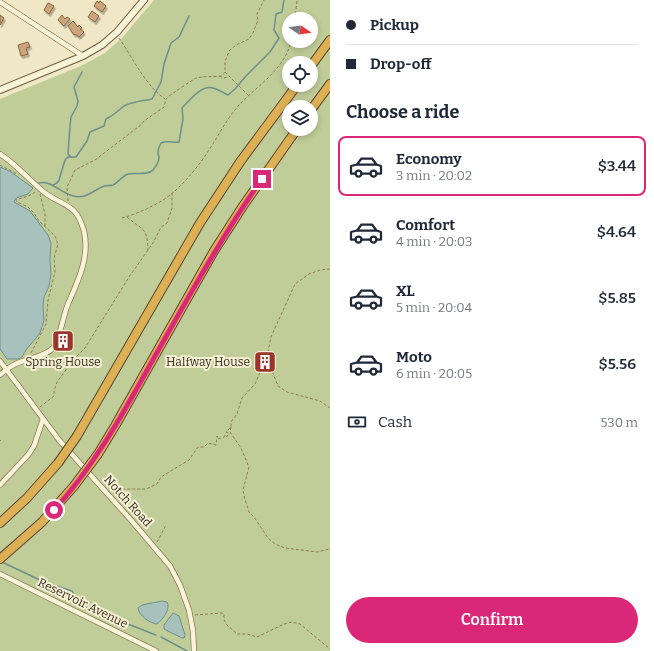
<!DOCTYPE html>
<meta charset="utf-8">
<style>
body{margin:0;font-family:Bitter,serif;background:#f6f6f7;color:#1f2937;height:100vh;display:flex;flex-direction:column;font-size:15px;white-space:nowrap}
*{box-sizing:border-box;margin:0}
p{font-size:13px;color:#747a83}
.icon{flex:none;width:22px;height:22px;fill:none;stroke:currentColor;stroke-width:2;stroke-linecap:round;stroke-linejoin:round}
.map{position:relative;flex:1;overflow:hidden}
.details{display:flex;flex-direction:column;background:#fff;width:324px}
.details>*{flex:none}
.top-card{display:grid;align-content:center;height:88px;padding:0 16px;background:#fff}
.needle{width:26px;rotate:103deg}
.controls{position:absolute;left:282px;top:12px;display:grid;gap:8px}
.controls a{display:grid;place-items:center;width:36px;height:36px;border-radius:50%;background:#fff;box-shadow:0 2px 6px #0003;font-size:20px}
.end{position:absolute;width:18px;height:18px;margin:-9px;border:5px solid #db2777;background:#fff;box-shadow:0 0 0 2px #fff}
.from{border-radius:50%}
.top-card b{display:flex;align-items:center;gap:14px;height:38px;font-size:15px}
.top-card b+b{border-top:1px solid #e0e1e3}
.top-card i{width:10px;height:10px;background:#1f2937}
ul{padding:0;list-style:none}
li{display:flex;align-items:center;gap:12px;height:60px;margin:0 8px 6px;padding:0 8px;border:2px solid transparent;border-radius:8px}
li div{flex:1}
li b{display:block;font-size:15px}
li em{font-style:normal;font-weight:600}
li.active{border-color:#db2777}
li>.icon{width:36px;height:36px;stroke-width:1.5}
h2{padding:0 16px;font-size:18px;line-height:48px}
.pay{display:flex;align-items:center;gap:10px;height:44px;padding:0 16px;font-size:15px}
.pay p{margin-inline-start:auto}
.button{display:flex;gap:8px;margin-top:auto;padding:8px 16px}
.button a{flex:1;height:46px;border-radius:24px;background:#db2777;color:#fff;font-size:16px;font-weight:600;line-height:46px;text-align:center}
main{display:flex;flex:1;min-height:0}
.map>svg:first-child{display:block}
</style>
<main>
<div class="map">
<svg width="330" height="651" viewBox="0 0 330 651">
<defs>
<filter id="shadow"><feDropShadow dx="1.5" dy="2.5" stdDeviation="0" flood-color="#0004"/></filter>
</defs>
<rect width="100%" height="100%" fill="#efe7c5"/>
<path fill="#c1cd98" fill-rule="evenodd" d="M 154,0 L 330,0 L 330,651 L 0,651 L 0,99 L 83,65 L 105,53 L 122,38 ZM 289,19 L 311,19 L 311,41 L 289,41 ZM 289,63 L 311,63 L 311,85 L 289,85 ZM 289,107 L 311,107 L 311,129 L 289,129 Z"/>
<g fill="#a7c2bd" stroke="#6d908b">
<polygon points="0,167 11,172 33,188 28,194 16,198 14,202 30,211 48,235 51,243 50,260 51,274 49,286 44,297 43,306 44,320 40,333 26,350 22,357 18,359 7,359 0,349"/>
<path d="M 162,601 L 167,602 C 171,609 163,619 157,624 C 150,623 139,616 138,608 L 142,605 Z"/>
<polygon points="173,613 179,616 185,635 184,638 182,638 164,629 164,625"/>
</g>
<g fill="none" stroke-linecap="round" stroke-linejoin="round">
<g stroke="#6d908b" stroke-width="1.5">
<polyline points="71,157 68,154 70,126 71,117 77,106 78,101 74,87 82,72"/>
<path d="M 39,183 C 51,180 61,193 73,196 C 87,199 92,191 104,186 C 107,185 110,186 113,185 C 119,182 122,176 128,174 C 136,172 144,176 152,171 C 155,168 159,162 159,158 C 159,156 158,154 158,152 C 158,149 160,145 161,143 C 168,140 172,143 179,142 L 183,119 L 182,108 C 190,100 201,85 213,88 C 218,89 223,93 228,95 L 235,89 L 246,76 L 270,52 L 279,38 L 274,30 L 276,14 L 282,12 L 284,0"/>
<path d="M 53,185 L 57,183 L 59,180 L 65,160 L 68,157 L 76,157 L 87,141 L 90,132 L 104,126 L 106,119 C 115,115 118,110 124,106 C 133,101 143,101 152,99 L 161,82 L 164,64 L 171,43 L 179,37 L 189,16"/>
<path d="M 2,562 L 44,582 L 72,591 C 81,606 83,610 101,609 L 115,619 L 156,635"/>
<polyline points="161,637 187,651"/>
</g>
</g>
<g fill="#cda57b" stroke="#896540" filter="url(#shadow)">
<polygon points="97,1 99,3 100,1 106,6 102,12 94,6"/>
<polygon points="48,3 54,6 49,14 44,10"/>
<polygon points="92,11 99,16 95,22 88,17"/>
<polygon points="0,15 4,18 0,25"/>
<polygon points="62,15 65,19 67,17 70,19 64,26 58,20"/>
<polygon points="73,21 78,27 79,25 82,28 80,29 84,32 79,37 75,34 74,35 68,26"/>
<polygon points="28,42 30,47 26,48 28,54 21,56 18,45"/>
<circle cx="265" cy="362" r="3.5"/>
</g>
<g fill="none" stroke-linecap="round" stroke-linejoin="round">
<g stroke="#8a795b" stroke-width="6">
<g id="minor">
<polyline points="0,2 83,56"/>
<path d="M 0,154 C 17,165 29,180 44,192 C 53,200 67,203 75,212 C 80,217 82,225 84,231 C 90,257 78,281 68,304 C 63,316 60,339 53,348 C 46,356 33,357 23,361 C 14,364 7,368 0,375"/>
<polyline points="0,361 59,440 131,520 170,566 180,585 189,610 193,631 194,651"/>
<polyline points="0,485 28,455 34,446 43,419"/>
<polyline points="0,574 156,651"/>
</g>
</g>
<g stroke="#6c5a3e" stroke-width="8">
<polyline id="secondary" points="0,90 83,56 102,45 117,32 144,0"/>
</g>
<g stroke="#58462f" stroke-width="10">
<g id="motorway">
<polyline points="311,66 330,40"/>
<polyline points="311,110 330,84"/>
<polyline points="77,436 200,223 240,162 297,85"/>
<polyline points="98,454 115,426 214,251 243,206 297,129"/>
<polyline points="0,523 27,498 58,463"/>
<polyline points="0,559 42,522 74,486"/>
</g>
</g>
<g stroke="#8a795b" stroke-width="1" stroke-dasharray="3 2" stroke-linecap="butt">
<polyline points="295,19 297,0"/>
<path d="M 119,38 C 133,58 145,85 165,99"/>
<polyline points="225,72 248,95"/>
<polyline points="219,76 224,78 228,77"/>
<polyline points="0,165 17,174"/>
<polyline points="40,194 45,214 45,226"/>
<path d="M 68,201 L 67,187 L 75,170 L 95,160 L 142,124 L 144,121 L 164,107 C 165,104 165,100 167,98 C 168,96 194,79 196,78 C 204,76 213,77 222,76 L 225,72 L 225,62 L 229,51 L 236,45 L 249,39 L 253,33 L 258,20 L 257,14 L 264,0"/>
<path d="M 127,217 C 143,231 147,226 148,250"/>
<path d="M 122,218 C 140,213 162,203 176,190 C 188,179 200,164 209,150 C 219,135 227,118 240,104 C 258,85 285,69 291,41"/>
<path d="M 31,353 L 46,324 L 48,300 L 55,272 L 54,258 L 58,244 L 55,236 L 39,221 L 34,213 L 28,207 L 17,202 L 16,200 C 23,197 29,197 35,192"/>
<polyline points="268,353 273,364 272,371 278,386 287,392 320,401 330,408"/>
<path d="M 265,371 C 256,369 256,363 259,356 L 267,352"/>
<polyline points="272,371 266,371 265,367 271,337 295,284 309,274 320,270 330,269"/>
<polyline points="40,407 54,396 54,391 57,382 74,359 85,348 129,277 153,243 161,227 167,223 172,208 172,193"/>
<polyline points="231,427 230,432 241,448 249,467 243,490 244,496 249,512 254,517 268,538 275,544 285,548 317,552 330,549"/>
<polyline points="0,440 1,441"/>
<polyline points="113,493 123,489 146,489 157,484 161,477 189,460 198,447 204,447 208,443 216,445 217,436 218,439 224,437 225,435 227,437 228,433 226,432 231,427 231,422 237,414 242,398 255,384 261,370"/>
<polyline points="157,542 166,525"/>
<polyline points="195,615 222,613 224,614 224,620 227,625 237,634 247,634 257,637 284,624 292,622 300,624 330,649"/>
</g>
<use href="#minor" stroke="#f9f3d8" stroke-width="4.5"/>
<use href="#secondary" stroke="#f9f3d8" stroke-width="6"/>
<use href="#motorway" stroke="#deb056" stroke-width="8"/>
<g stroke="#58462f" stroke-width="10" stroke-linecap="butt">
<g id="motorway-bridge">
<polyline points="58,463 77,436"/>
<polyline points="74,486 98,454"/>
</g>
</g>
<use href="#motorway-bridge" stroke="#deb056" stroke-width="8"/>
</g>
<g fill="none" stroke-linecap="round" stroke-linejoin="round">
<path stroke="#db2777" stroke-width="5" d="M 54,510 C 96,464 125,410 155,356 C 189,296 222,236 262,179"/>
</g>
<defs>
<g id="building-square" transform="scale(1.15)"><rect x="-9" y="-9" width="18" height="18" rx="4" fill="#99352a" stroke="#f6f0d5"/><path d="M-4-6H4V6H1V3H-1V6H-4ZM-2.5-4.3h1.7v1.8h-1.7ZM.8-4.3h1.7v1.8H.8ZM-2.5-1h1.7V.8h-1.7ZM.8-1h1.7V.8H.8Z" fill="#fff"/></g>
</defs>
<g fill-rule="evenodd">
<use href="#building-square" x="63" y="341"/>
<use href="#building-square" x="265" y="362"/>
</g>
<g text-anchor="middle" stroke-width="4" stroke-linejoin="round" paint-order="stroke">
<g font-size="12" fill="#3a2f1f" stroke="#f6f0d5">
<text x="63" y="366">Spring House</text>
<text x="250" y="366" text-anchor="end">Halfway House</text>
</g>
<g font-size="12" fill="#3a2f1f" stroke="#f6f0d5">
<text transform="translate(128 501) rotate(48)" y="4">Notch Road</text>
<text transform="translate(83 603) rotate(26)" y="4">Reservoir Avenue</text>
</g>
</g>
</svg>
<div class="controls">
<a><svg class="needle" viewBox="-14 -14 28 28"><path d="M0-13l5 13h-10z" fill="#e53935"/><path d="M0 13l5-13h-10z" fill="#747a83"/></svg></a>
<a><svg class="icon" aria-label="locate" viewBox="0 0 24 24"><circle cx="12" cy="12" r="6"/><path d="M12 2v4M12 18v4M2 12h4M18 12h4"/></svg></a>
<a><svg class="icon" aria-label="layers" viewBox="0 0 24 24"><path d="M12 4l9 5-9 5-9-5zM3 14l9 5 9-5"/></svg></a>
</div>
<i class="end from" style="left:54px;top:510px"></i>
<i class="end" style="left:262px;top:179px"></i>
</div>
<section class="details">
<div class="top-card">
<b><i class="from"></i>Pickup</b>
<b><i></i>Drop-off</b>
</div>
<h2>Choose a ride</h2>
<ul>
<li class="active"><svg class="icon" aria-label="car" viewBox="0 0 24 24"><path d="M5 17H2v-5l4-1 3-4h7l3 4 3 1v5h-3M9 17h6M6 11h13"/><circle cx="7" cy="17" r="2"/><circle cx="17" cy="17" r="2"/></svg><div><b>Economy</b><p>3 min · 20:02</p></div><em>$3.44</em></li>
<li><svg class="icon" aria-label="car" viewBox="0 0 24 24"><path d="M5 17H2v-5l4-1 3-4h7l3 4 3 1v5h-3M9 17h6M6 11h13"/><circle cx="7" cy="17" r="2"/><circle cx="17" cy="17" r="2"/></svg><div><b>Comfort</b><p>4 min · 20:03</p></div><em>$4.64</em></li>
<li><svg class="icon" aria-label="car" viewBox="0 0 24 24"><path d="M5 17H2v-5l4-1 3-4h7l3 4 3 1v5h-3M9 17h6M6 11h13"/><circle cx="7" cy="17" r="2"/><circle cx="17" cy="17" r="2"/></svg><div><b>XL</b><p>5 min · 20:04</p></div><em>$5.85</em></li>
<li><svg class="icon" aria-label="car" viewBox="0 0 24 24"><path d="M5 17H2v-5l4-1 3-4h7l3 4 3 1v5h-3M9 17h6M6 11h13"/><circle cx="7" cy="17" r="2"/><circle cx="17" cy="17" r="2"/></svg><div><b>Moto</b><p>6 min · 20:05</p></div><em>$5.56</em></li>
</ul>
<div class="pay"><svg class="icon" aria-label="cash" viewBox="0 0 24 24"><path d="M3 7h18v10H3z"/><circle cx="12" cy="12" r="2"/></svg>Cash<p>530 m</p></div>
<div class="button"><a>Confirm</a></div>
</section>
</main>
